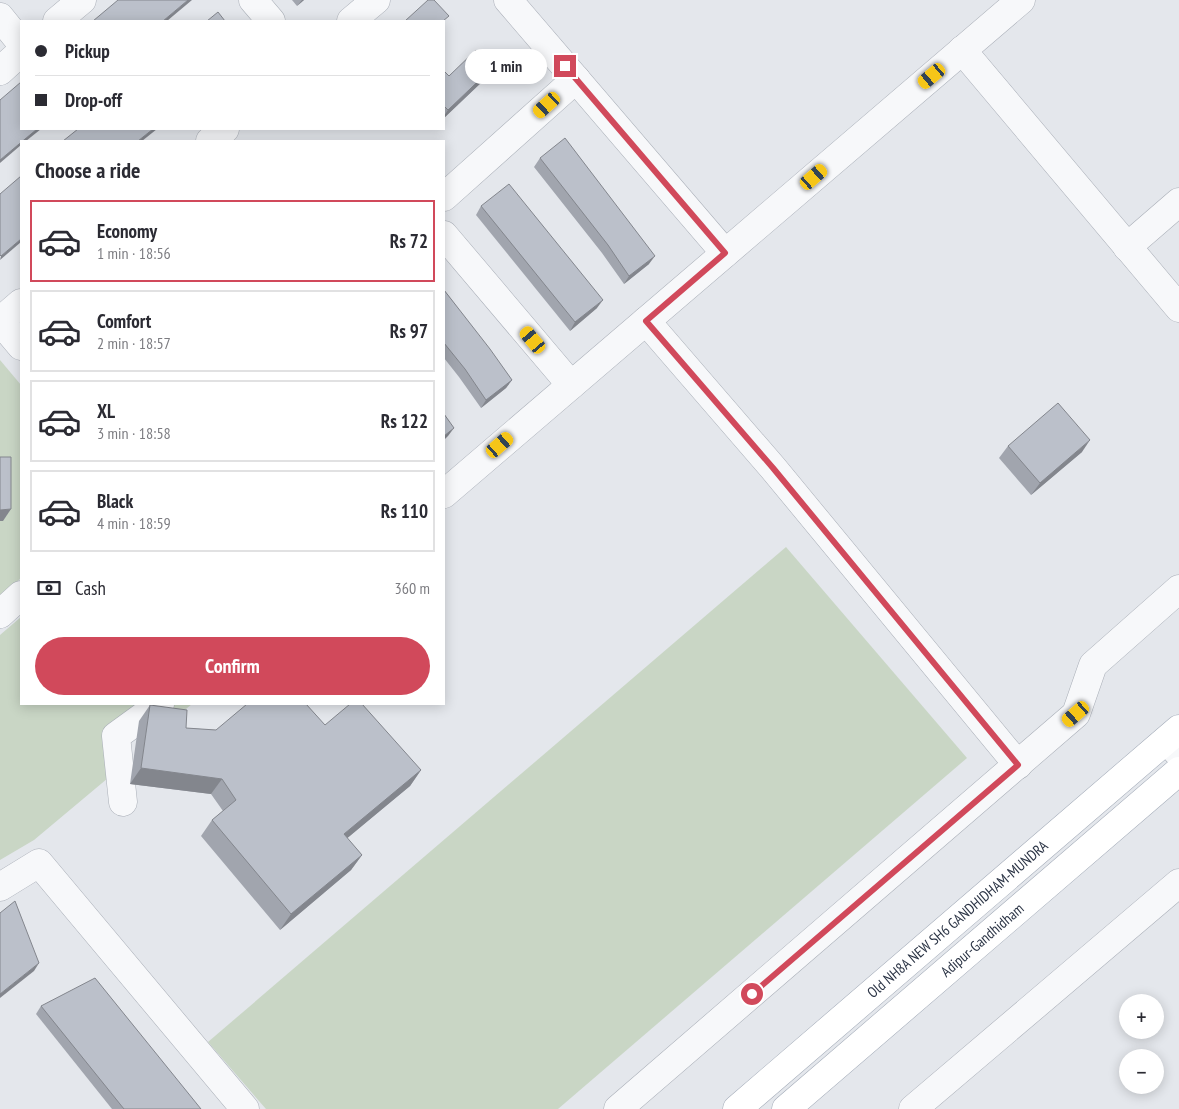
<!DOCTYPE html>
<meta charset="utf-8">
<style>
body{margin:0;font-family:"PT Sans Narrow",sans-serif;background:#f7f7f7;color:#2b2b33;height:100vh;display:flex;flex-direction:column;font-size:19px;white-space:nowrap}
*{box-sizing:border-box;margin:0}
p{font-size:16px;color:#7c7c81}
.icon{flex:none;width:28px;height:28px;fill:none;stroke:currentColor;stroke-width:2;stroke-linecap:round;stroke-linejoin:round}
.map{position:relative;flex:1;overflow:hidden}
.panel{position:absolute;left:20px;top:140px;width:425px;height:565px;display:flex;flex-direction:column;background:#fff;border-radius:0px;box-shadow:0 2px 12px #0003}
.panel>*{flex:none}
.guide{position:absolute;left:20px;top:20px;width:425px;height:110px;border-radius:0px;box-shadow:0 2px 12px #0003;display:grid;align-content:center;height:110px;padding:0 15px;background:#fff}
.fabs{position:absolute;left:1119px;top:994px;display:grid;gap:10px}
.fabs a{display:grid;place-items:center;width:45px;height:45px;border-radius:50%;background:#fff;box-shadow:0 2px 12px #0003;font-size:25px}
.end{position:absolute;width:22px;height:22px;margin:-11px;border:6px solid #d1495b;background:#fff;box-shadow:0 0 0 2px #fff}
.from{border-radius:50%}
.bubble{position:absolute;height:35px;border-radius:18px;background:#fff;box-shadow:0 2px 12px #0003;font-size:16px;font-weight:600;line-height:35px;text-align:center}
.car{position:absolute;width:15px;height:30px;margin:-15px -8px;border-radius:6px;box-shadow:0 0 4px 1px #0007;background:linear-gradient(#f5c518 24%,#345 0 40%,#f5c518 0 76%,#345 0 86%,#f5c518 0)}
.guide b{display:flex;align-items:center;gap:18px;height:48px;font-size:19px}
.guide b+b{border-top:1px solid #e1e1e2}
.guide i{width:12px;height:12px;background:#2b2b33}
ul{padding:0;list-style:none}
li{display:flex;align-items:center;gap:15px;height:82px;margin:0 10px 8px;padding:0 5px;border:2px solid #e1e1e2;border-radius:0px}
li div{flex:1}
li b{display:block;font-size:19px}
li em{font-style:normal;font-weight:600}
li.on{border-color:#d1495b}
li>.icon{width:45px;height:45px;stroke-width:1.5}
h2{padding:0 15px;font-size:22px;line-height:60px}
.pay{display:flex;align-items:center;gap:12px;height:55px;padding:0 15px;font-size:19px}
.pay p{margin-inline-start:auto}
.primary-button{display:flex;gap:10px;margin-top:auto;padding:10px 15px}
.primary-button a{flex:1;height:58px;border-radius:30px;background:#d1495b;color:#fff;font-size:20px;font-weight:600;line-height:58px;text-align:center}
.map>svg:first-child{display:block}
</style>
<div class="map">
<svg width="1179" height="1109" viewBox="0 0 1179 1109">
<rect width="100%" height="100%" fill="#e4e7ec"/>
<g fill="#c9d6c5">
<polygon points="0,360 21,385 21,578 0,597"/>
<polygon points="786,547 967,758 558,1109 266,1109 208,1042"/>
<polygon points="21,617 21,704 192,704 175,718 130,712 120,768 34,840 0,860 0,635"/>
</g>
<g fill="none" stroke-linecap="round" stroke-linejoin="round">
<g stroke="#a9aeb7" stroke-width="29">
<g id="street">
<polyline points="253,0 271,21"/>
<polyline points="508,0 725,253"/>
<polyline points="0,17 21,43"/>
<polyline points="57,21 82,0"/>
<polyline points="351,21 376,0"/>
<polyline points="962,50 1179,308"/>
<polyline points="0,71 21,52"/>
<polyline points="210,141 225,129"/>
<polyline points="444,197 576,79"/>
<polyline points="444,235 571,385"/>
<polyline points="1127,247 1179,202"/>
<polyline points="0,321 21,346"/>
<polyline points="0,321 21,303"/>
<polyline points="646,321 773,468 1018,765"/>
<polyline points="444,494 1021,0"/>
<polyline points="0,614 21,595"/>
<polyline points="1167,740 1179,754"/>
<polyline points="123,802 116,736 160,704"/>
<polyline points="0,887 39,863 245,1109"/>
<polyline points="618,1109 1076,714 1093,665 1179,589"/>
<polyline points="913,1109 1179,883"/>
</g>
</g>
<g stroke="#a3abb8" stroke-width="29">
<g id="primary">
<path id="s1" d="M 737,1109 L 1179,729"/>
<path id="s2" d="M 786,1109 L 1179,771"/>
</g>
</g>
<use href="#street" stroke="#f7f8fa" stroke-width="28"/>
<use href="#primary" stroke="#fff" stroke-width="28"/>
</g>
<g fill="#a1a5ae">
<polygon points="292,0 304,0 297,6"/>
<polygon points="493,67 485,79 444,118 444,71 449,76"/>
<polygon points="540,158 649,264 624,284 602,253 534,167"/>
<polygon points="481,206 597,308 570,331 476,215"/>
<polygon points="444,290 512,380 506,388 481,408 459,377 444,358"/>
<polygon points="1008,446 1082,452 1031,495 999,458"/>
<polygon points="150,705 186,728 216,730 325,725 421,770 410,786 347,838 362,855 351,870 280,930 201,836 212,820 223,811 211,794 130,784 139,721"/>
<polygon points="41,1006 201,1109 112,1109 36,1014"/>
</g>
<g fill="#83868d">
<polygon points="188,0 192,0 167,21 163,21"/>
<polygon points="302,0 304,0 297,6"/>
<polygon points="493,67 485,79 444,118 444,116 448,110"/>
<polygon points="37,129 41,129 26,141 22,141"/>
<polygon points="153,129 157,129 142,141 138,141"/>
<polygon points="21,142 21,145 0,163 0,160"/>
<polygon points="21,239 21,242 0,260 1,256"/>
<polygon points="655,256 649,264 624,284 629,276"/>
<polygon points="603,300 597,308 570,331 575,322"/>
<polygon points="512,380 506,388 481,408 486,400"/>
<polygon points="454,428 448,436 444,440 444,436"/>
<polygon points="1090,440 1082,452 1031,495 1040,483"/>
<polygon points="11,509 3,521 0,521 0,510"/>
<polygon points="141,768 222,779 211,794 130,784"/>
<polygon points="421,770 410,786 333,850 344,834"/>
<polygon points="362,855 351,870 280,930 291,914"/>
<polygon points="39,963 34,971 0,998 0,994"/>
</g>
<g fill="#bbc0ca" stroke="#83868d">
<polygon points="118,0 188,0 163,21 93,21"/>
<polygon points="428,0 434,0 449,16 443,21 405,21"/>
<polygon points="218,12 225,21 207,21"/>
<polygon points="476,50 493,67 448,110 444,106 444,71 449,76"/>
<polygon points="21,82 21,129 37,129 0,160 0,100"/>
<polygon points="78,129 153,129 138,141 63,141"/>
<polygon points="565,138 655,256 629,276 608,245 540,158"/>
<polygon points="21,176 21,239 1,256 0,255 0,194"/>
<polygon points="509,184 603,300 575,322 481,206"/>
<polygon points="444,290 490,349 512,380 486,400 465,369 444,343"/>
<polygon points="1058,403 1090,440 1040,483 1008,446"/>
<polygon points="444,414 454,428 444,436"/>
<polygon points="0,457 11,457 11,509 0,510"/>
<polygon points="247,704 306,704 325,725 350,704 362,704 421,770 344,834 362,855 291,914 212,820 236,800 222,779 141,768 150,705 187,710 186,728 216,730"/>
<polygon points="15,901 39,963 0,994 0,913"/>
<polygon points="95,978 201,1109 124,1109 41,1006"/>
</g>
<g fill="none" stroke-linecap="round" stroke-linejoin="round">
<polyline stroke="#d1495b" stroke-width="6" points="565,66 725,253 646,321 773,468 1018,765 752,994"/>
</g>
<g text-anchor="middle" stroke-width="4.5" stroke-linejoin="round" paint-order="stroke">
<g font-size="15" fill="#2b3445" stroke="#f4f6f9">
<text dy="5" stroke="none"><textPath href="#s1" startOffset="291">Old NH8A NEW SH6 GANDHIDHAM-MUNDRA</textPath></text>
<text dy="5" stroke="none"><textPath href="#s2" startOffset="259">Adipur-Gandhidham</textPath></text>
</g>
</g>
</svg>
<div class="fabs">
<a>+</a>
<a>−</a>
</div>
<i class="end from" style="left:752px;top:994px"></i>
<i class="end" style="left:565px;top:66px"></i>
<div class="bubble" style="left:465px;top:49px;width:82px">1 min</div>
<i class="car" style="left:932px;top:76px;rotate:230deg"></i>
<i class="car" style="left:547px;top:105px;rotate:228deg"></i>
<i class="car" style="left:814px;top:177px;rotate:49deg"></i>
<i class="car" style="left:533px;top:340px;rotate:320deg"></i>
<i class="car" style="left:500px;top:445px;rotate:49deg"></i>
<i class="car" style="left:1076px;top:714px;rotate:229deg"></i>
<div class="guide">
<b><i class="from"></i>Pickup</b>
<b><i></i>Drop-off</b>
</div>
<section class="panel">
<h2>Choose a ride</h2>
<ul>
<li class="on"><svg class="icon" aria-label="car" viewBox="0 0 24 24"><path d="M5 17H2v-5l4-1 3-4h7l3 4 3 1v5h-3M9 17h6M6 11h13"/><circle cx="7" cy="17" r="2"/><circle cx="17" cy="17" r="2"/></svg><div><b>Economy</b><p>1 min · 18:56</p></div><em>Rs 72</em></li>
<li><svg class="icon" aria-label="car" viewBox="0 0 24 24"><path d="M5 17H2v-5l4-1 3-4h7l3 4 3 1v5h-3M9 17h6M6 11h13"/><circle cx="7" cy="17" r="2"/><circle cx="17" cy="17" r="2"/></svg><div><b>Comfort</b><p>2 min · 18:57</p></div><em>Rs 97</em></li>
<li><svg class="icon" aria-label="car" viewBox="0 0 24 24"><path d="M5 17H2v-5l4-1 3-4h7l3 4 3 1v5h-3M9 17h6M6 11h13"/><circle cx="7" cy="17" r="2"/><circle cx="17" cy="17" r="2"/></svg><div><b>XL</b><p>3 min · 18:58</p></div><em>Rs 122</em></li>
<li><svg class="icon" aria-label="car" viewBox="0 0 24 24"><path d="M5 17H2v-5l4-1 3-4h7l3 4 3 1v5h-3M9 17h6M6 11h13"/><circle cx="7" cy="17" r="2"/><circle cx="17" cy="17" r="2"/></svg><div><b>Black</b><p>4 min · 18:59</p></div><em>Rs 110</em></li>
</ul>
<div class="pay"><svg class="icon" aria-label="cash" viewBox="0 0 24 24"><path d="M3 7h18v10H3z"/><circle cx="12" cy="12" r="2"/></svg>Cash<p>360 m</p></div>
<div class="primary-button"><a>Confirm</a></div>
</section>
</div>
